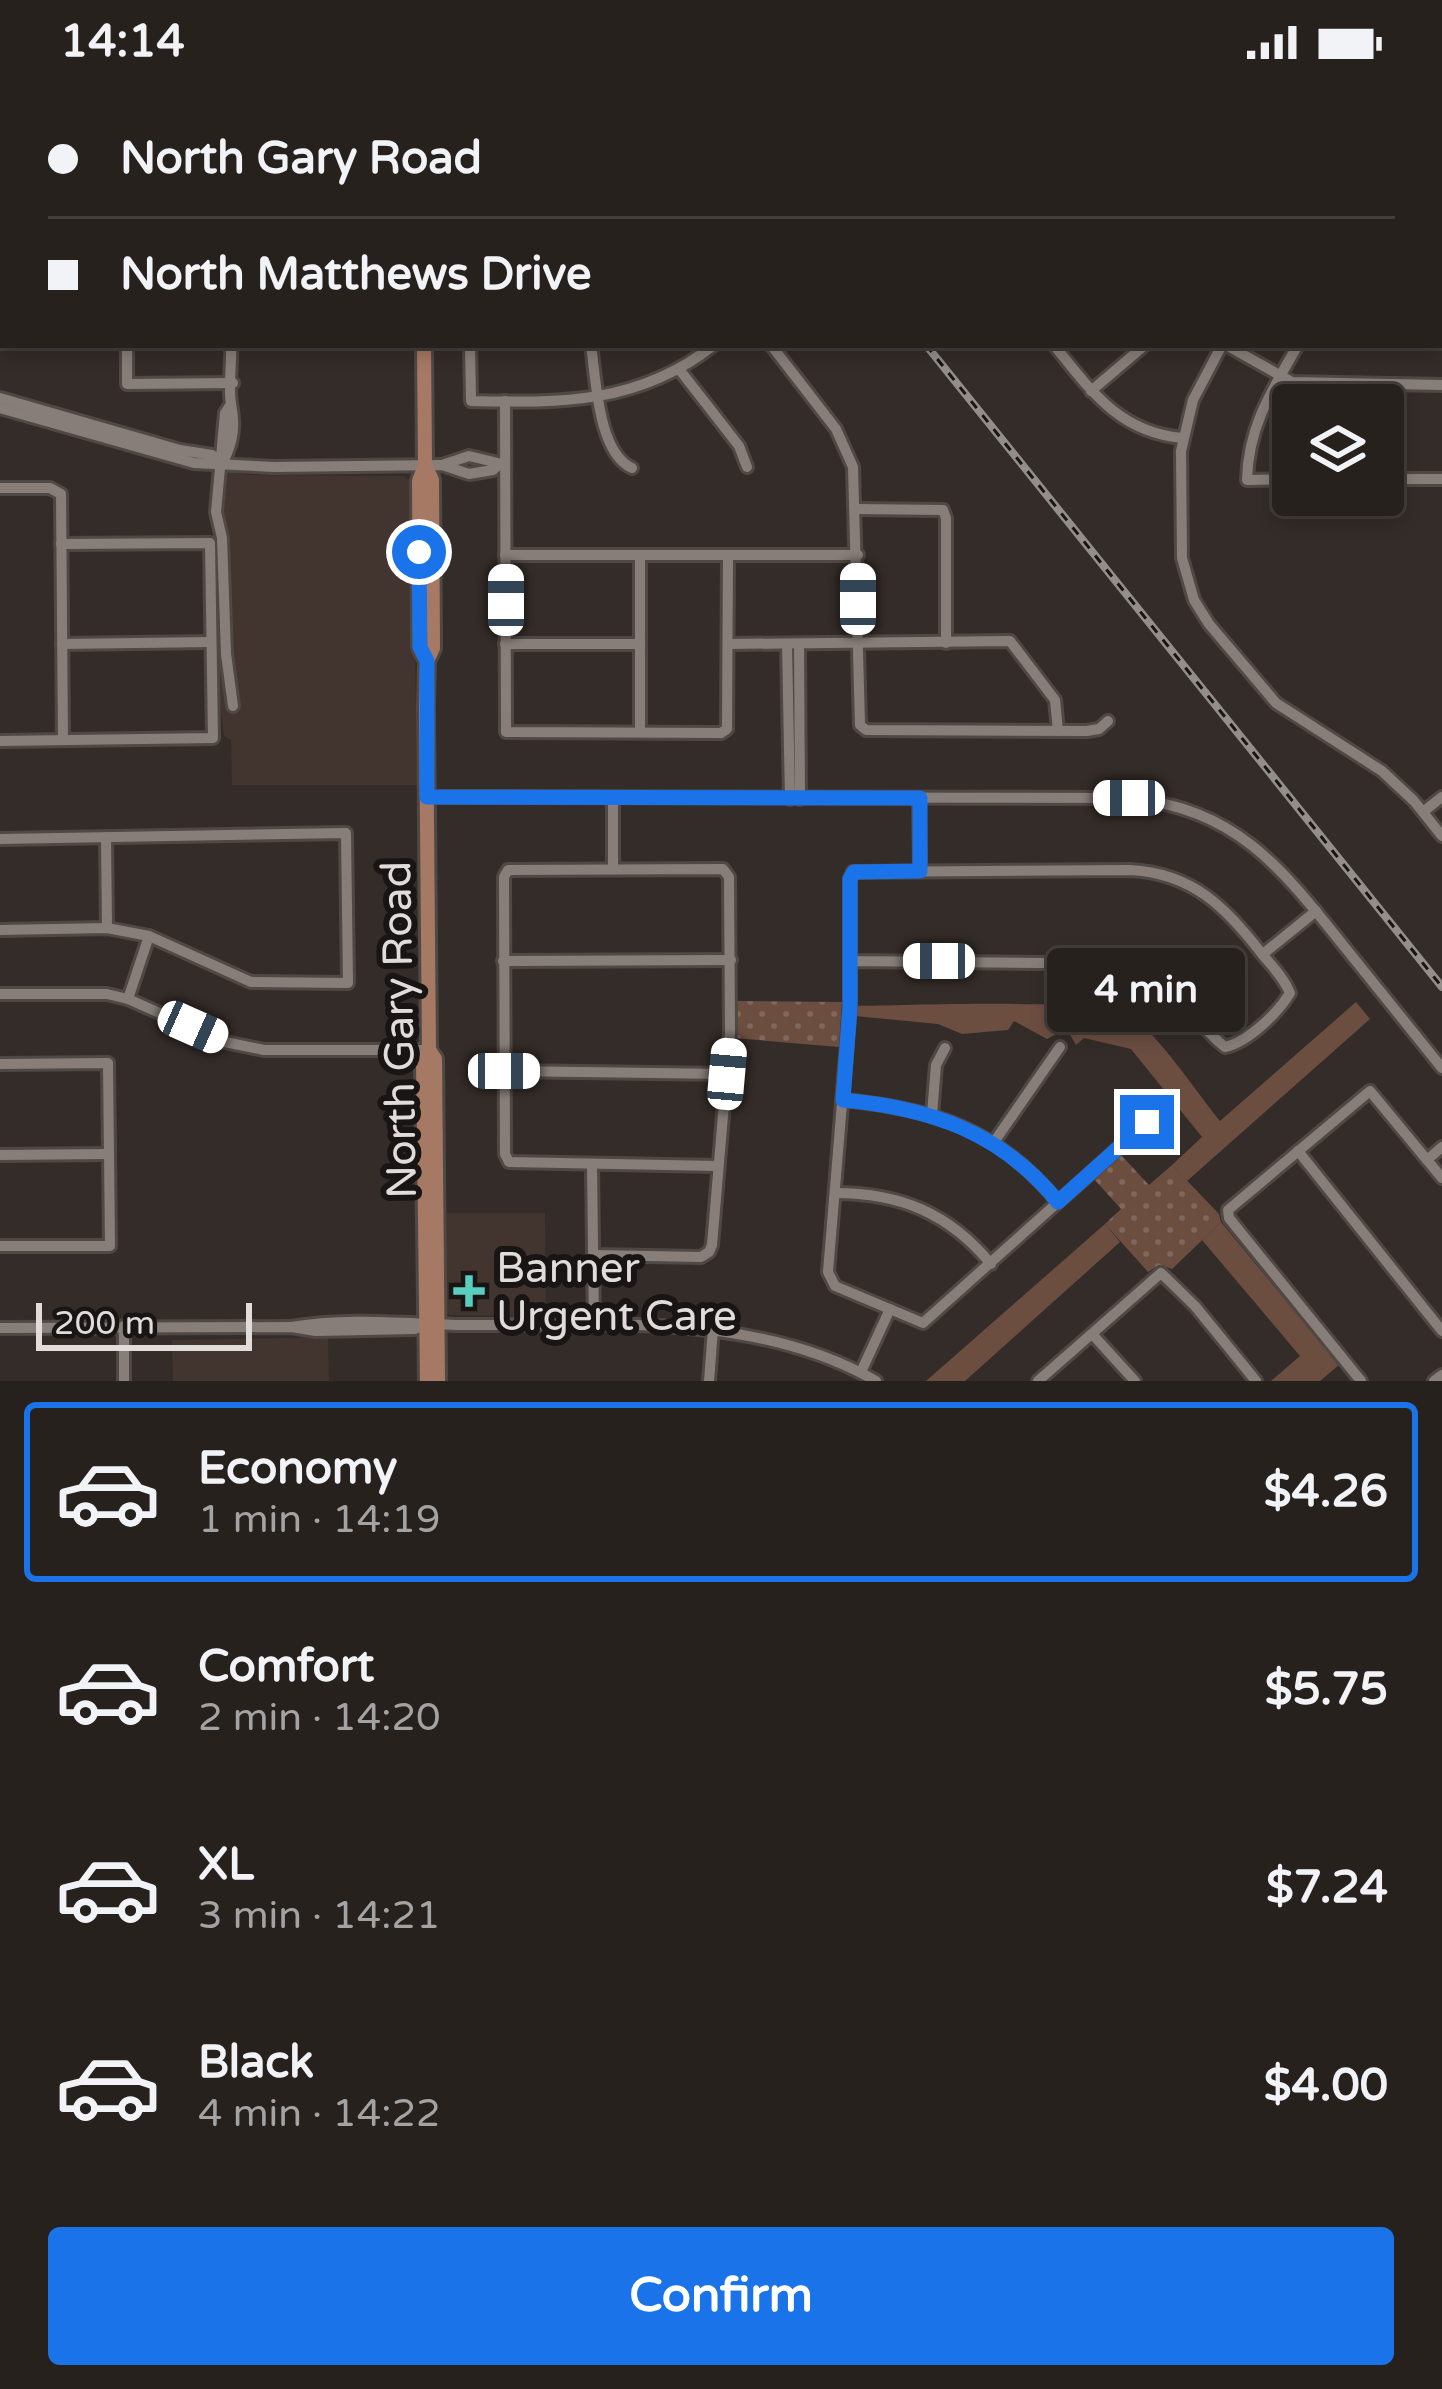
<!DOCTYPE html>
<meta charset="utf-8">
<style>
body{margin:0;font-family:"Varela Round",sans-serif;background:#2f2927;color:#f1f3f6;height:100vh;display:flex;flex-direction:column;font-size:45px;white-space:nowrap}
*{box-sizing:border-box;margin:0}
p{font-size:39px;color:#a4a3a4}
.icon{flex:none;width:66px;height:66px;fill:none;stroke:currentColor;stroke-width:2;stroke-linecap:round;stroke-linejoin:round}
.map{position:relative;height:1297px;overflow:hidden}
.sheet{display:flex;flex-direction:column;background:#27211e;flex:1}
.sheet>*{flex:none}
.top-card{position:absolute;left:0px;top:0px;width:1443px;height:264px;box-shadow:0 6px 18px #0003,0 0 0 3px #433e3c;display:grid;align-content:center;height:264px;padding:0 48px;background:#27211e}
.buttons{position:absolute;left:1272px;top:300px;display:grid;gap:24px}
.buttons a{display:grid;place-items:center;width:132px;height:132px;border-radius:12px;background:#27211e;box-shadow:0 6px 18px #0003,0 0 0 3px #433e3c;font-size:60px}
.scale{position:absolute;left:36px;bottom:30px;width:216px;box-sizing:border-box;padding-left:12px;border:6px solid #e1dbd9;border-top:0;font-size:33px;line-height:42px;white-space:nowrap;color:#e1dbd9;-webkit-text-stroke:9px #191514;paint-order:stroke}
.end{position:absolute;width:54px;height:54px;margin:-27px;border:15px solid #1a73e8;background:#fff;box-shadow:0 0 0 6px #fff}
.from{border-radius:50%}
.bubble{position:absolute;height:84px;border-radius:12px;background:#27211e;box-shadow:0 6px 18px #0003,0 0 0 3px #433e3c;font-size:39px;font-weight:700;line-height:84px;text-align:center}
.car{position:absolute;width:36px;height:72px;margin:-36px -18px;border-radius:15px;box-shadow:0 0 9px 3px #0007;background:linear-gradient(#fff 24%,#345 0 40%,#fff 0 76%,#345 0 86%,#fff 0)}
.top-card b{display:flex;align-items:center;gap:42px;height:114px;font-size:45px}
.top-card b+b{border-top:3px solid #433e3c}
.top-card i{width:30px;height:30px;background:#f1f3f6}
ul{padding:21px 0 0;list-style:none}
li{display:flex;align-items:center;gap:36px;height:180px;margin:0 24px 18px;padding:0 24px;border:6px solid transparent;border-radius:12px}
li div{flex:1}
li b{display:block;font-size:45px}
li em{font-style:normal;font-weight:700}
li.on{border-color:#1a73e8}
li>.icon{width:108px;height:108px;stroke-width:1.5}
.cta{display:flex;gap:24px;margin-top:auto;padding:24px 48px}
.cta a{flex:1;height:138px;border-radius:12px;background:#1a73e8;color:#fff;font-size:48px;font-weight:700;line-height:138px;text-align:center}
.status{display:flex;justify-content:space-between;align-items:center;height:84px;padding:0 60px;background:#27211e;direction:ltr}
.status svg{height:33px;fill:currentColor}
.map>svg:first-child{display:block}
</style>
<div class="status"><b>14:14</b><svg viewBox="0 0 49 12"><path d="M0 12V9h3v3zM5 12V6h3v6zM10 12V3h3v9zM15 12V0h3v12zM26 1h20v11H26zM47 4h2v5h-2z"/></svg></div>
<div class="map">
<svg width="1442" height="1297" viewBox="0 0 1442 1297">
<defs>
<pattern id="park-dots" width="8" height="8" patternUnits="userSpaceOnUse" patternTransform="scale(3)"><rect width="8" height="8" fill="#6c4e41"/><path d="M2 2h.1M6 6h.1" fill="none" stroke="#81675c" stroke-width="1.8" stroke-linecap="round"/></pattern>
</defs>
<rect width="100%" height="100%" fill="#342c28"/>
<g fill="#42342e">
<polygon points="215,386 251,391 403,392 413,398 417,701 232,701 231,656 224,652 220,621 220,463"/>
<polygon points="447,1129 545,1129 546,1229 535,1225 521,1232 450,1231 446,1227"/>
<polygon points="328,1253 329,1297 173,1297 172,1256"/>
</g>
<g fill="#6c4e41">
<path d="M 1356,918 L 1370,935 L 1187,1097 L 1172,1081 L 1202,1053 L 1131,965 L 1084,954 L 1076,961 L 1069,949 L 1062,947 L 1047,955 L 1014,937 L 1008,946 L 962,950 L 938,940 L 855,932 L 856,922 C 902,922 1103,913 1131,932 C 1159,951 1197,1009 1220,1037 Z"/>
<polygon points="1221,1138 1339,1281 1320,1297 1271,1297 1300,1272 1202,1156"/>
<polygon points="1105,1140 1120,1158 965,1297 926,1297"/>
</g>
<g fill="url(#park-dots)">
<polygon points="735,917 842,918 839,963 734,954"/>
<polygon points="1121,1071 1149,1101 1172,1081 1219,1130 1221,1138 1172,1185 1159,1181 1148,1188 1105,1140 1121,1125 1094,1095"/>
</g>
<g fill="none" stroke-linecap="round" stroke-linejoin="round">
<g stroke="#4f4845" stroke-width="16">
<g id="minor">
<polyline points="503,0 503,3"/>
<polyline points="590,0 590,3"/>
<polyline points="844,0 847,3"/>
<polyline points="1151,0 1155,3"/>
<polyline points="16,3 16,0"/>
<polyline points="310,3 310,0"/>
<polyline points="942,3 945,0"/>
<polyline points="1088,3 1092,0"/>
<polyline points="1369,3 1371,0"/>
<polyline points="0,40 3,40"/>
<polyline points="1440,97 1442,98"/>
<polyline points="0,137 3,137"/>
<polyline points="1440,205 1442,205"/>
<polyline points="0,235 3,235"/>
<polyline points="127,261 127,300 233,299"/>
<path d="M 470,261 L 471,317 C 562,319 639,320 714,261"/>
<path d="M 591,261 C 596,295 598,369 632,384"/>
<polyline points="771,261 836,345 853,383 860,641 866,646 1087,647 1099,645 1108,637"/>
<path d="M 1054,261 C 1091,307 1120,349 1183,354"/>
<polyline points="1222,261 1193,316 1181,367 1182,474 1194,516 1209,540 1276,619 1382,687 1414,717 1442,752"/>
<polyline points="1226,261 1292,298 1442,301"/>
<polyline points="679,285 739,362 747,383"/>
<polyline points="1091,307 1145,261"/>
<polyline points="0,314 180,366 212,371 223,379"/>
<polyline points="505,317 506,648 721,649 727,645 728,471"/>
<polyline points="231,320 225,329 216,428 222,454 226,570 233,622"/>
<polyline points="0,324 194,379 274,383 442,381 469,390 493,386 500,380"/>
<path d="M 224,376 C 234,356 235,340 231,320 C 228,302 232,279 231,261"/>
<polyline points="442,381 469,372 502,380"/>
<path d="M 1293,395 L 1247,396 C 1248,343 1272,306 1298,261"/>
<polyline points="1383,395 1442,395"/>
<polyline points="0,404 50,404 61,410 63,656"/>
<polyline points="857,425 943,426 946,434 946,559"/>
<polyline points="505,471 858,471"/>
<polyline points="640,471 640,648"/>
<polyline points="62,560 211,558"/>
<polyline points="505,560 640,560"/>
<polyline points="728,560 1010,557 1055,616 1058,647"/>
<polyline points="787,560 790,715"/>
<polyline points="799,560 800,715"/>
<polyline points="0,657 213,654 210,459 61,460"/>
<path d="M 427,713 L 1129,714 C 1236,725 1280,782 1343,861 C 1376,902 1409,943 1442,984"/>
<polyline points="919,714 920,787"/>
<polyline points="1423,728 1442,713"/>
<polyline points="106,753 107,844"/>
<polyline points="0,755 346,749 348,899 251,898 149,852 107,844 0,846"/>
<polyline points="613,785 613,715"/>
<polyline points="1263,870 1316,827"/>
<polyline points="503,877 731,876"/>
<path d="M 850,877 L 1134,880 C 1178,894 1191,937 1225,963 C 1248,958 1278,929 1290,909 C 1284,894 1272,882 1262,870 C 1226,823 1192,789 1130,786 L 853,788 L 850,795 L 850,923 L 828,1188 L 835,1202 L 923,1239 L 1142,1043 L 1150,1025"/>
<polyline points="0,910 107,910 128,915 225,958 264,966 429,966"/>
<polyline points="128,915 149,852"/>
<polyline points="0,980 108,979 110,1162 0,1162"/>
<polyline points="504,987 727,990"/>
<path d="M 843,1016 C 935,1025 998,1045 1058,1118"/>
<polyline points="932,1030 936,981 945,964"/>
<polyline points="994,1058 1060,963"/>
<polyline points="1298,1067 1442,1247"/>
<polyline points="0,1071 109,1070"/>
<polyline points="1427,1076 1442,1063"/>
<polyline points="592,1080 594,1242"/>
<path d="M 835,1109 C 900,1109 949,1129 991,1180"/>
<polyline points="593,1171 701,1173 709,1168 712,1161 730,949 729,793 723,785 508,786 504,793 505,1070 509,1078 718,1082"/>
<polyline points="124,1242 124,1297"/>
<path d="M 291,1243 C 349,1233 407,1240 464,1241 C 601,1242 752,1226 876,1297"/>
<polyline points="0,1244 291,1243 316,1247 415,1245 424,1241"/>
<polyline points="1093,1251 1135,1297"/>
<polyline points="861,1288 890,1225"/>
<polyline points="709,1297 713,1245"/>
<polyline points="1038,1297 1161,1189 1195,1222 1256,1297"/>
<polyline points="1361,1297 1229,1134 1228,1126 1370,1007 1442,1094"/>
<polyline points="1434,1297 1442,1291"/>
</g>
</g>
<g stroke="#4f4845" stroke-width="20">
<g id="major">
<polyline points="423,0 423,3"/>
<polyline points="424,261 425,381 419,397 420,563 427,577"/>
<polyline points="425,381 432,396 433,564 427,577 426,624 429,966 435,975 438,1297"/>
<polyline points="427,1297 423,978 429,966"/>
</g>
</g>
<use href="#minor" stroke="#877e79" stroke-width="10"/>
<use href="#major" stroke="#a67964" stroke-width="14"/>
<g stroke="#948e8b" stroke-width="8">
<g id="rail">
<polyline points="716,0 718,3"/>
<polyline points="926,261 1442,903"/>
</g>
</g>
<use href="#rail" stroke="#191514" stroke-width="3" stroke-dasharray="9" stroke-linecap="butt"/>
</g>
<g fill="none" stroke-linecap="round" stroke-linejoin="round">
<path stroke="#1a73e8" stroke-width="15" d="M 419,468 L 420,563 L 427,577 L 427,713 L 920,714 L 920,787 L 854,788 L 850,795 L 850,923 L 843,1016 C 930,1024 1001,1048 1058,1118 L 1147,1038"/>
</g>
<path fill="#59cebe" stroke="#191514" stroke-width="4.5" d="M463 1189h12v12h12v12h-12v12h-12v-12h-12v-12h12z"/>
<g text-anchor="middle" stroke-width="12" stroke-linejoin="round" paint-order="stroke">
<g font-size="42" fill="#e1dbd9" stroke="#191514">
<text transform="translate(398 946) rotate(-91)" y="15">North Gary Road</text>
</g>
<g font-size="42" fill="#e1dbd9" stroke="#191514" text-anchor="start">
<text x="496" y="1198">Banner<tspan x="496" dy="48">Urgent Care</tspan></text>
</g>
</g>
</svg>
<div class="buttons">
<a><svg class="icon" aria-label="layers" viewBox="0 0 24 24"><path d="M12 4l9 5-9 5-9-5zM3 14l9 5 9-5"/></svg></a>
</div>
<div class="scale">200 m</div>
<i class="end from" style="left:419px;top:468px"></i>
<i class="end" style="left:1147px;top:1038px"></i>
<div class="bubble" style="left:1047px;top:864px;width:198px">4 min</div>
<i class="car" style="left:858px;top:515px;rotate:0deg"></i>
<i class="car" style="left:506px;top:516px;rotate:0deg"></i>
<i class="car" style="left:1129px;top:714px;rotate:270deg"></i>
<i class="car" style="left:939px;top:877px;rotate:270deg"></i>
<i class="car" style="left:193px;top:943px;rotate:114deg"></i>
<i class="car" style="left:504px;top:987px;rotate:90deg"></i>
<i class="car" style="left:727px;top:990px;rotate:5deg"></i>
<div class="top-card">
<b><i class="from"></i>North Gary Road</b>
<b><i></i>North Matthews Drive</b>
</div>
</div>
<section class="sheet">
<ul>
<li class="on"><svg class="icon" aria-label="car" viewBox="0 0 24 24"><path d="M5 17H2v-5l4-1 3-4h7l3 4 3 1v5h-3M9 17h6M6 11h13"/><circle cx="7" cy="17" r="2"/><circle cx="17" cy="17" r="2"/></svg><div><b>Economy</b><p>1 min · 14:19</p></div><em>$4.26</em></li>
<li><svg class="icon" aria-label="car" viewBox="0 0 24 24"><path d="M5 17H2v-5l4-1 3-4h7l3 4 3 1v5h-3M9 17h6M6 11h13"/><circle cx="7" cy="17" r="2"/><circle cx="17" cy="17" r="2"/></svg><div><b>Comfort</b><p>2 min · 14:20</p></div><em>$5.75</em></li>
<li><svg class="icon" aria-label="car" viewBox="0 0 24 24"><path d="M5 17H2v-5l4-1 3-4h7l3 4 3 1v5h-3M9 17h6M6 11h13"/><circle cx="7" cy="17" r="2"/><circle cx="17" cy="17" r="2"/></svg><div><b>XL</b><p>3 min · 14:21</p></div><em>$7.24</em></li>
<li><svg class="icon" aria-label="car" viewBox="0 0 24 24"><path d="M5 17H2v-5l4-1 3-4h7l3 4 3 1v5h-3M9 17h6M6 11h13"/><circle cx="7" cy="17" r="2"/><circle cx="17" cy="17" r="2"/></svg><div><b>Black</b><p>4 min · 14:22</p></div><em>$4.00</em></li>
</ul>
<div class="cta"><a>Confirm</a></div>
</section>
